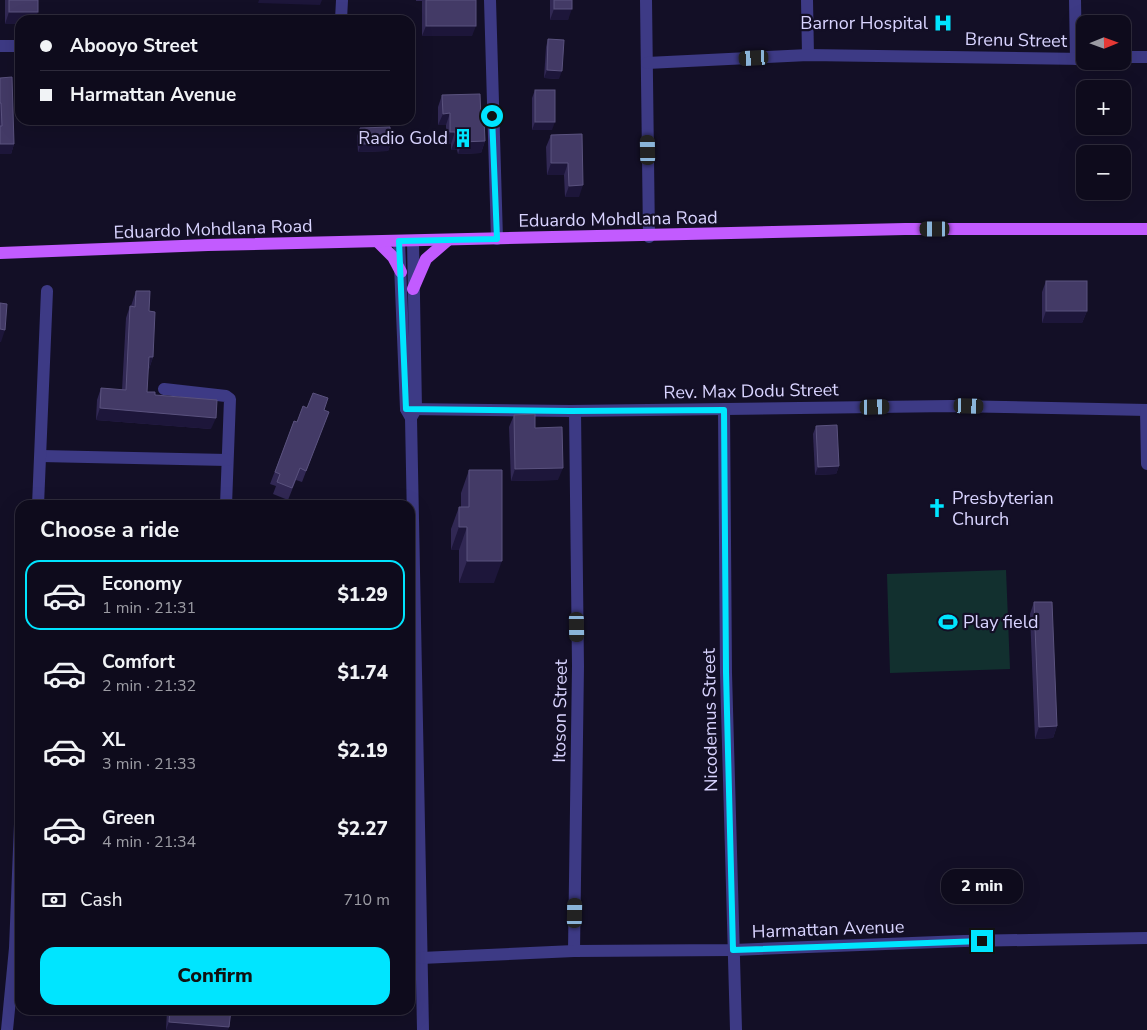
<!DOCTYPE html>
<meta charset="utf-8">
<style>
body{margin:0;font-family:"Nunito Sans",sans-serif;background:#171425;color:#f1f3f6;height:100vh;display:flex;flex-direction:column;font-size:19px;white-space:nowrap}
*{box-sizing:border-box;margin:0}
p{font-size:16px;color:#9b9ba3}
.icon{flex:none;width:28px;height:28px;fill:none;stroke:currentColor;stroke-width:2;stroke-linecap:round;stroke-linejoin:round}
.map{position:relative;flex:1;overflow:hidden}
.side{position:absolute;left:15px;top:500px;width:400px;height:515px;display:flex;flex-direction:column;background:#0e0b1c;border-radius:15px;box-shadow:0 5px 20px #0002,0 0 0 1px #2e2b3b}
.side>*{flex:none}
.hud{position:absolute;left:15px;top:15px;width:400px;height:110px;border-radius:15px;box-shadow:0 5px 20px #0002,0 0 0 1px #2e2b3b;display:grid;align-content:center;height:110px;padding:0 25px;background:#0e0b1c}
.needle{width:32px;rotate:89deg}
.controls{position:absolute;left:1076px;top:15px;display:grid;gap:10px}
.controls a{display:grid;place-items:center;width:55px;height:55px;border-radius:10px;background:#0e0b1c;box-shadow:0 5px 20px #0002,0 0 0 1px #2e2b3b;font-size:25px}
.end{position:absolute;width:22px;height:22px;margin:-11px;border:6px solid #00e5ff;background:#111;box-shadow:0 0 0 2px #111}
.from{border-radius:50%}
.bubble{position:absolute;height:35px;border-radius:15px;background:#0e0b1c;box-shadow:0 5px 20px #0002,0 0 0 1px #2e2b3b;font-size:16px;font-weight:800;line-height:35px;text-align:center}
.car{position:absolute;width:15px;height:30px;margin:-15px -8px;border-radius:6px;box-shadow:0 0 4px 1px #0007;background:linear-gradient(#222 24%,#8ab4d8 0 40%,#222 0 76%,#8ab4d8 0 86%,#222 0)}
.hud b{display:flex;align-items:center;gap:18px;height:48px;font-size:19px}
.hud b+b{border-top:1px solid #2e2b3b}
.hud i{width:12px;height:12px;background:#f1f3f6}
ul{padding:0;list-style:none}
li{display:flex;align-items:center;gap:15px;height:70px;margin:0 10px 8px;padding:0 15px;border:2px solid transparent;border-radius:15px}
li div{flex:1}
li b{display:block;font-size:19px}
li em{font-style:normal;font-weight:800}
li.on{border-color:#00e5ff}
li>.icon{width:45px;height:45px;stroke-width:1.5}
h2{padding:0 25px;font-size:22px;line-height:60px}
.pay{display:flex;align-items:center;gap:12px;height:55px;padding:0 25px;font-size:19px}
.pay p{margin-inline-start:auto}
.action{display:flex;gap:10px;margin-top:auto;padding:10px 25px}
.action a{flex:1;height:58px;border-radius:15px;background:#00e5ff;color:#111;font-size:20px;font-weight:800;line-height:58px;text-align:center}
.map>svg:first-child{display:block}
</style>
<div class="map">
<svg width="1147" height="1030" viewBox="0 0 1147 1030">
<rect width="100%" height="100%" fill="#130f26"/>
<polygon fill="#12302f" points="1006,570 1010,669 890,673 887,574"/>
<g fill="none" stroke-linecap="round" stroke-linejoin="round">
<g stroke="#3d3a85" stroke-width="12">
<polyline points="490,0 497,239"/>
<polyline points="646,0 649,237"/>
<polyline points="807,0 808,55"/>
<polyline points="1075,0 1076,59"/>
<polyline points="341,20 342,0"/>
<polyline points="0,46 20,46"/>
<polyline points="1122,57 1147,57"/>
<polyline points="647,63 808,55 1085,59"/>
<polyline points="399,241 406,409 411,418 423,1030"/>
<polyline points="164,389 226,396 230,399 226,505"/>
<polyline points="406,409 570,411 951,406 1147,410"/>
<polyline points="724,409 726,673 736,1030"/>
<polyline points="1146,410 1147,464"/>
<polyline points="412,416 416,409 413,241"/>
<polyline points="41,456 227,460"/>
<polyline points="38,505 47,291"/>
<polyline points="574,951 578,666 575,411"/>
<polyline points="421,958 574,951 733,950 964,941 1147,938"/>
<polyline points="7,1030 15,948 20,824"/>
</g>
<g stroke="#c25bff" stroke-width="12">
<polyline points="378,242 393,257 401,272"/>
<polyline points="0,253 208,245 905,229 1147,229"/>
<polyline points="413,289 426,259 448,240"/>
</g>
</g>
<g fill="#312854">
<polygon points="5,0 38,0 5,24"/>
<polygon points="416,0 476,0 472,36 422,36 422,1 416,1"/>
<polygon points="550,0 572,0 568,20 550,20"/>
<polygon points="548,39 559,79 544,78 546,47"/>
<polygon points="0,78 14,144 11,154 0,154"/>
<polygon points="535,90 552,130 532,130 532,98"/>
<polygon points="442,95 481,119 485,141 481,153 458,154 457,150 451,150 451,144 446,144 446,125 438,125 438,107"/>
<polygon points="360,128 391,143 388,151 358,152 357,136"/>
<polygon points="582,134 579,197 565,197 564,175 547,175 546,147 551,135"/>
<polygon points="1046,281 1087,311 1082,323 1042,323 1042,292"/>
<polygon points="136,291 149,311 153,357 149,369 148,369 147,392 155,395 211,429 96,420 97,400 101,388 122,390 126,318 130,306 131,306"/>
<polygon points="307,408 324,410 329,412 302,482 296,480 288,500 273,494 276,486 270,484 294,421 297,422"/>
<polygon points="514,415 535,428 558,480 511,481 509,427"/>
<polygon points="816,426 839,466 836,474 815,475 813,434"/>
<polygon points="469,470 494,583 459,583 459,550 451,550 451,529 459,507 461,507 461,493"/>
<polygon points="1034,602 1057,726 1053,738 1035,739 1030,614"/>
<polygon points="167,1010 231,1010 228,1030 166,1030"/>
</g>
<g fill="#1d163a">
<polygon points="259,0 322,0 320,5 258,3"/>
<polygon points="554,9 572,9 568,20 550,20"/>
<polygon points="9,12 38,12 35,20 20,20 20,24 5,24"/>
<polygon points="426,26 476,26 472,36 422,36"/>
<polygon points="547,70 562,71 559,79 544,78"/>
<polygon points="450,113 446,125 438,125 443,114"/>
<polygon points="535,122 555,122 552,130 532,130"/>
<polygon points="450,132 455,132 451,144 446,144"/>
<polygon points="456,138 462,138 457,150 451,150"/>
<polygon points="485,141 481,153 458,154 462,142"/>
<polygon points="391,143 388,151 358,152 361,144"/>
<polygon points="0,144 14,144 11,154 0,154"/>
<polygon points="551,163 568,163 564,175 547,175"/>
<polygon points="583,185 579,197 565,197 569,186"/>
<polygon points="1046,311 1087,311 1082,323 1042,323"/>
<polygon points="0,329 5,330 1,342 0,342"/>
<polygon points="149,357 153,357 149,369 145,369"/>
<polygon points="100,408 216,418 211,429 96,420"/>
<polygon points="839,466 836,474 815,475 818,467"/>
<polygon points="563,468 558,480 511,481 515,469"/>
<polygon points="459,527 467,527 459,550 451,550"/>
<polygon points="467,561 502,561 494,583 459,583"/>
<polygon points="1057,726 1053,738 1035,739 1039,727"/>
<polygon points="169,1022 229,1027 228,1030 166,1030"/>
</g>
<g fill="#433a66" stroke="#5a527e">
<rect x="9" y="0" width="29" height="12"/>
<rect x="426" y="0" width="50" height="26"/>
<rect x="554" y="0" width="18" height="9"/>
<polygon points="548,39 564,40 562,71 547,70"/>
<polygon points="12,77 14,144 0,144 0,126 2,126 1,103 0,103 0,78"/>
<rect x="535" y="90" width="20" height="32"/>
<polygon points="480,94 481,119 484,119 485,141 462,142 462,138 456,138 455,132 450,132 450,113 443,114 442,95"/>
<polygon points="390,127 391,143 361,144 360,128"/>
<polygon points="582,134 583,185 569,186 568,163 551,163 551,135"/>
<rect x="1046" y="281" width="41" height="30"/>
<polygon points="136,291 150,291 149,311 155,312 153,357 149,357 147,392 155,392 155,395 217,400 216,418 100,408 101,388 126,390 130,306 135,307"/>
<polygon points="0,303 7,304 5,330 0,329"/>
<polygon points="313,393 328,398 324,410 329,412 306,471 300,468 292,488 277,482 280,474 275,472 294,421 297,422 303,406 307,408"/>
<polygon points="535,414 535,428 562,427 563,468 515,469 514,415"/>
<polygon points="837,425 839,466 818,467 816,426"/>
<polygon points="469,470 502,470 502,561 467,561 467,527 459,527 459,507 469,507"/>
<polygon points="1034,602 1052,602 1057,726 1039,727"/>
<polygon points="170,1010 231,1010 229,1027 169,1022"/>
</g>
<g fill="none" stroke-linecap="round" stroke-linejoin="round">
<polyline stroke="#00e5ff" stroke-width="6" points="492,116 497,239 399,241 406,409 570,411 724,410 726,672 733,950 982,941"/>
</g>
<defs>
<g id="hospital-bare" transform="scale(1.5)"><path d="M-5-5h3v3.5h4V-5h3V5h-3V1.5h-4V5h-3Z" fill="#00e5ff" stroke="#130f26" stroke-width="2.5" paint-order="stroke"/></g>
<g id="building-bare" transform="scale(1.5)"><path d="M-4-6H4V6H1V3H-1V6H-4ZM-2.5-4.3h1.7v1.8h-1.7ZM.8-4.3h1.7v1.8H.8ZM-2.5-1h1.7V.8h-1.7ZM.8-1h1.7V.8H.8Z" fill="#00e5ff" stroke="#130f26" stroke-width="2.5" paint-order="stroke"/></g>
<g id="church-bare" transform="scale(1.5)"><path d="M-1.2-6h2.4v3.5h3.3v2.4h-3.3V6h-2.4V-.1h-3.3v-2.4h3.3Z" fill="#00e5ff" stroke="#130f26" stroke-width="2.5" paint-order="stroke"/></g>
<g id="stadium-bare" transform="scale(1.5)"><path d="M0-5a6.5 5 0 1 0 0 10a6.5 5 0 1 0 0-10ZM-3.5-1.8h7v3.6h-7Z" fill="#00e5ff" stroke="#130f26" stroke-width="2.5" paint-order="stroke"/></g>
</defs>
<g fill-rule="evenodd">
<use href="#hospital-bare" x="943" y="23"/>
<use href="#building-bare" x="463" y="138"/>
<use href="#church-bare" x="937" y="508"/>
<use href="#stadium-bare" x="948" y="622"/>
</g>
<g text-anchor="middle" stroke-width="4.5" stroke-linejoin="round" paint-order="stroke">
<g font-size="18" fill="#d9d4ff" stroke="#130f26" text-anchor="end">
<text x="928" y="29">Barnor Hospital</text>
<text x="448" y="144">Radio Gold</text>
<text x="952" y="504" text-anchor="start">Presbyterian<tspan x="952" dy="21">Church</tspan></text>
<text x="963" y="628" text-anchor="start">Play field</text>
</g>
<g font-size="18" fill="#d9d4ff" stroke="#130f26">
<text transform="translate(1016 40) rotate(1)" y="6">Brenu Street</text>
<text transform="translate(618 219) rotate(-1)" y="6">Eduardo Mohdlana Road</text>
<text transform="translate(213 229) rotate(-2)" y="6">Eduardo Mohdlana Road</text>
<text transform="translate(751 391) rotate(-1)" y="6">Rev. Max Dodu Street</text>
<text transform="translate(560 711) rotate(-89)" y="6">Itoson Street</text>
<text transform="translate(710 720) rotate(-91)" y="6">Nicodemus Street</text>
<text transform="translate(828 929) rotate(-2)" y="6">Harmattan Avenue</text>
</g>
</g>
</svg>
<div class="controls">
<a><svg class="needle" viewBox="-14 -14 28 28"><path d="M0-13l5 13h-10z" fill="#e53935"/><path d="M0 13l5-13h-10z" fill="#9b9ba3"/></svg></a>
<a>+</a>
<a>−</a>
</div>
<i class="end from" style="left:492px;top:116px"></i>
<i class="end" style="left:982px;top:941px"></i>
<div class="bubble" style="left:941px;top:869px;width:82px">2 min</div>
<i class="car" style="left:754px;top:58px;rotate:267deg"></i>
<i class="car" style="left:648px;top:150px;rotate:359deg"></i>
<i class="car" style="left:935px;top:229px;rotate:270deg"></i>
<i class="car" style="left:969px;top:406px;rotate:92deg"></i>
<i class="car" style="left:875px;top:407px;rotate:89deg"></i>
<i class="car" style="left:577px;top:627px;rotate:179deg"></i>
<i class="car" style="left:575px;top:913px;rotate:1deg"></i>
<div class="hud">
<b><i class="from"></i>Abooyo Street</b>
<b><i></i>Harmattan Avenue</b>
</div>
<section class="side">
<h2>Choose a ride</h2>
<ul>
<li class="on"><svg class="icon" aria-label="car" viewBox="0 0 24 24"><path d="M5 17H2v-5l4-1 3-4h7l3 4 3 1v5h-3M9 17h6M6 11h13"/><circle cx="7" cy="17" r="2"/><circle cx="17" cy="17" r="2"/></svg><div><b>Economy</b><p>1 min · 21:31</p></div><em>$1.29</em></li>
<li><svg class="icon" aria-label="car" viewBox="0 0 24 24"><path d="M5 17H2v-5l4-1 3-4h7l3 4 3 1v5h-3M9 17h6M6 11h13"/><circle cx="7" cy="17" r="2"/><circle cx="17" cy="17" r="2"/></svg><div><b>Comfort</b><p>2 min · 21:32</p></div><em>$1.74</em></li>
<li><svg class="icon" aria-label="car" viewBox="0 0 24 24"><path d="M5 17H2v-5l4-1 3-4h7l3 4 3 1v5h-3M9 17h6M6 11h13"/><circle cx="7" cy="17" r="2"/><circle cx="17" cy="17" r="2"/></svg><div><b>XL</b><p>3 min · 21:33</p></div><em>$2.19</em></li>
<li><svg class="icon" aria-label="car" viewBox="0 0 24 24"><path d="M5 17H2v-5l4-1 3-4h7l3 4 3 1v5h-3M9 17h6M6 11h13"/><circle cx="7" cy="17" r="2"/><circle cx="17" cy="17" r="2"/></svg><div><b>Green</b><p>4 min · 21:34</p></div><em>$2.27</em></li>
</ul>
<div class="pay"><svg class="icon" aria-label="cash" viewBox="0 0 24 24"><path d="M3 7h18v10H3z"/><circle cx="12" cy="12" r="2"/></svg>Cash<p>710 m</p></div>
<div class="action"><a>Confirm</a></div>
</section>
</div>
